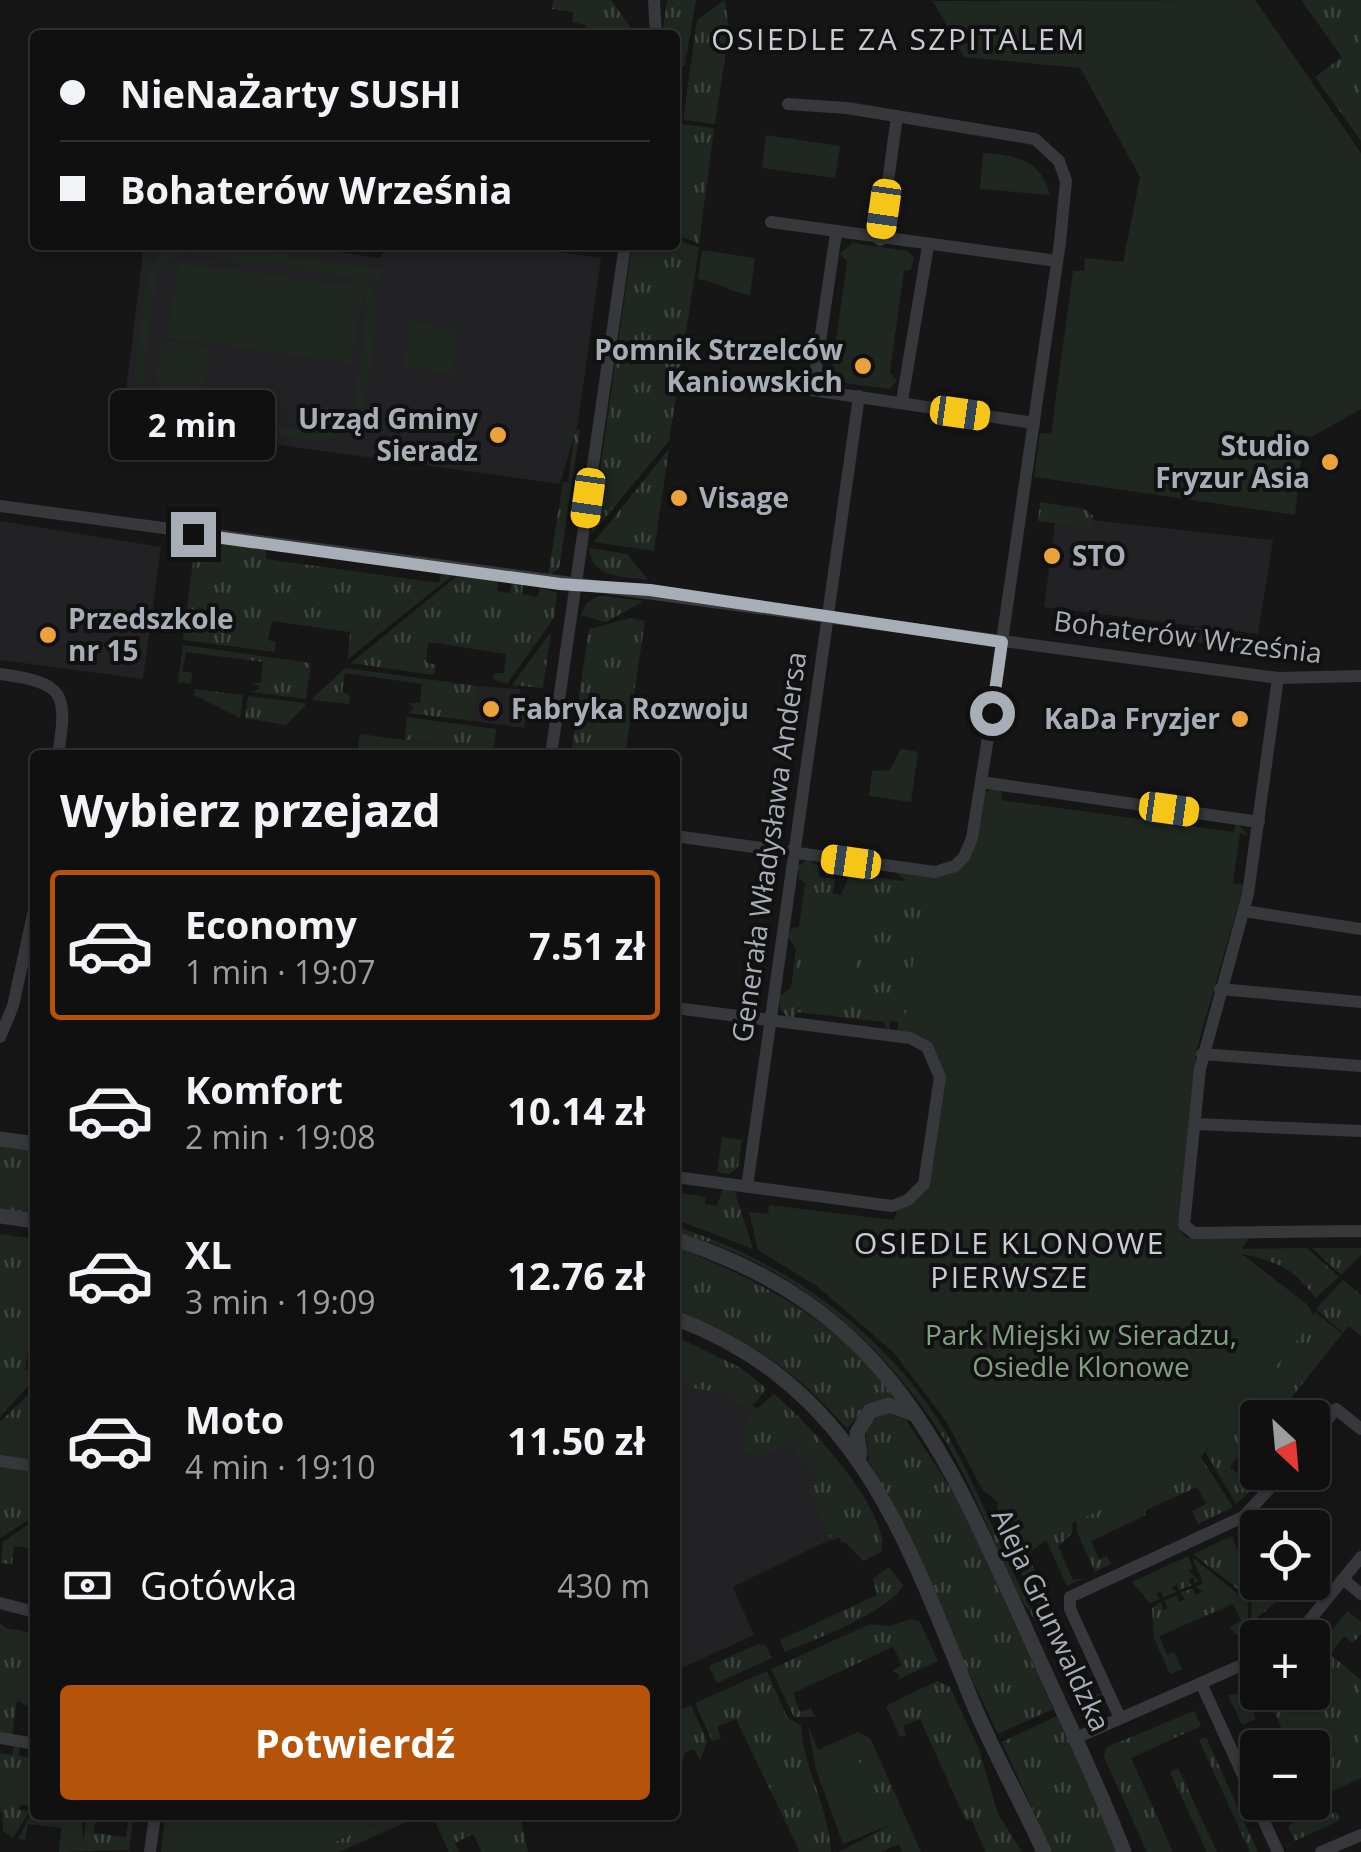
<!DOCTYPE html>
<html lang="pl">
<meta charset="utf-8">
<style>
body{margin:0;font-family:"Open Sans",sans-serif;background:#1e1e1f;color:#f1f3f6;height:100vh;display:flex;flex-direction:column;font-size:38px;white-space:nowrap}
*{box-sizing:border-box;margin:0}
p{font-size:32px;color:#9c9d9f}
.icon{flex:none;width:55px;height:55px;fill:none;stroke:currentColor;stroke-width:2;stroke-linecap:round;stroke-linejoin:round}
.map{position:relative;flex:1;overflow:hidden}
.panel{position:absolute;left:30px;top:750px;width:650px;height:1070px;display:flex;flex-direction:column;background:#101011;border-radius:10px;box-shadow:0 5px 15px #0003,0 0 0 2px #303031}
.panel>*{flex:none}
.guide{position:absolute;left:30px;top:30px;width:650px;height:220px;border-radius:10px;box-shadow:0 5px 15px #0003,0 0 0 2px #303031;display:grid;align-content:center;height:220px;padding:0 30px;background:#101011}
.needle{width:65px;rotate:154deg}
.fabs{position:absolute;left:1240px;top:1400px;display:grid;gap:20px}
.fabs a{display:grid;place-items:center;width:90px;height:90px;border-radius:10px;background:#101011;box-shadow:0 5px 15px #0003,0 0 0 2px #303031;font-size:50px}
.end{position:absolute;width:45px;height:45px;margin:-22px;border:12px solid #a8aeb7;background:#111;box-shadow:0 0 0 5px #111}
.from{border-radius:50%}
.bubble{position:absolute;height:70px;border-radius:10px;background:#101011;box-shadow:0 5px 15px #0003,0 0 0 2px #303031;font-size:32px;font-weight:700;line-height:70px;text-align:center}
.car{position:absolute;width:30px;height:60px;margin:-30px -15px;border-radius:12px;box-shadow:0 0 8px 2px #0007;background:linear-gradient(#f5c518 24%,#345 0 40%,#f5c518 0 76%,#345 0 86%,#f5c518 0)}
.guide b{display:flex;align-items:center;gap:35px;height:95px;font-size:38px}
.guide b+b{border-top:2px solid #303031}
.guide i{width:25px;height:25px;background:#f1f3f6}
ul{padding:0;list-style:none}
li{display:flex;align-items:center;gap:30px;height:150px;margin:0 20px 15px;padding:0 10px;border:5px solid transparent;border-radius:10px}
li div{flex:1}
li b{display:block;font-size:38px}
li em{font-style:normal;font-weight:700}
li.current{border-color:#b45309}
li>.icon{width:90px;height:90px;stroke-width:1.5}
h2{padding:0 30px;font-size:45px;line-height:120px}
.pay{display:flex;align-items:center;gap:25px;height:110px;padding:0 30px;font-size:38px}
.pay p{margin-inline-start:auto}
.cta{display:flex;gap:20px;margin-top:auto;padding:20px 30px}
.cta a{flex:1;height:115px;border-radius:10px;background:#b45309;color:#fff;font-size:40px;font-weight:700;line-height:115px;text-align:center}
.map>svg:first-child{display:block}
</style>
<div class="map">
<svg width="1361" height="1852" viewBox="0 0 1361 1852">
<defs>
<pattern id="grass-tufts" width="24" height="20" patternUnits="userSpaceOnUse" patternTransform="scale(2.5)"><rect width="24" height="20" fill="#202720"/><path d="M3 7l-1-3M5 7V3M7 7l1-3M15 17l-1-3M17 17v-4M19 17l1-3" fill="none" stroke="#3e443e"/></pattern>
<pattern id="garden-furrows" width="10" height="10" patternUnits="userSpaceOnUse" patternTransform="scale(2.5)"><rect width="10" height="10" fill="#202720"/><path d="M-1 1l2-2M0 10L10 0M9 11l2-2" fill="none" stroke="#3e443e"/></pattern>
</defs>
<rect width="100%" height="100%" fill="#161617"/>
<g fill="#222224">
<polygon points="144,245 292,245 379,258 391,245 507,245 601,258 578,423 560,484 122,423"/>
<polygon points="1056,516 1273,540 1258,634 1044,607"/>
<polygon points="0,521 161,547 143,679 0,660"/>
<polygon points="478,686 520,689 519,703 528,704 524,728 473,721"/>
<polygon points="675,1363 733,1390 775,1422 816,1462 859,1536 842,1543 839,1538 825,1542 733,1587 754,1635 675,1671"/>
</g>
<g fill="url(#grass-tufts)">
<polygon points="553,0 611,0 636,35 585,35 586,25 572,22 573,12 552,9"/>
<polygon points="667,0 696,0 685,65 675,75 675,35 662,35"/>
<polygon points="725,0 729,31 715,124 683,120 697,20"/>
<polygon points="1301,0 1361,0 1361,141 1315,77 1342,57"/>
<polygon points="675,123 714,128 699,244 675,234"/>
<polygon points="675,238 699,248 669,441 591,535 632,245 675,245"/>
<polygon points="570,430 580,430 559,569 548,576 563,482 568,482 574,438 564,436"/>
<polygon points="669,449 654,551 594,542"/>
<polygon points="1040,502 1085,509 1093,516 1092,528 1038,521"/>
<polygon points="196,538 266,548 266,559 439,583 441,573 453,575 348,659 350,632 272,621 268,640 276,642 275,652 183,640"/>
<path d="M 589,548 L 627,554 L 648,580 C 624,576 591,579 589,548 Z"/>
<polygon points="458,575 498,581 497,591 510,593 512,583 523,584 522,594 538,597 540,587 557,593 554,618 507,684 493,679 494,673 504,673 506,654 436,643 428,643 426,662 436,665 434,675 351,663"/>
<polygon points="598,596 604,596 644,601 606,622 581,615 586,604"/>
<polygon points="631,618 645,621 625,755 571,755 576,719 580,719 581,710 577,709 589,629"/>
<polygon points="551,632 543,688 512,685"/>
<polygon points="183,645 311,663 306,699 250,692 259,689 259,685 251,684 261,682 263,662 186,652 182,671 192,673 191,684 178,682"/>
<polygon points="345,668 478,686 473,721 408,713 414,709 409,703 420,703 422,684 345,673 342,692 350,695 349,704 311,700"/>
<polygon points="195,689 243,695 240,718 194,695"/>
<polygon points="248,696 305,703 305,706 286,725 245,718"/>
<polygon points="407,717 496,729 493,755 457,748 455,755 433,755 434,744 405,740"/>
<polygon points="807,859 818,866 819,877 835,879 833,893 841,895 850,874 903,881 930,876 938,1055 928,1043 898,1032 898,1022 890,1021 889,1032 884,1022 797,1012 791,1021 780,1009 780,996 791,988 796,949 788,937 792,928 799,927 805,883 799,879 798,867"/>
<polygon points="722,1137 742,1140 738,1167 729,1174 717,1172"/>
<polygon points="0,1146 35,1151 35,1214 0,1209"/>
<polygon points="723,1188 735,1192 753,1249 675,1219 675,1192 705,1197 705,1204 717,1206"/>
<path d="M 675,1226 C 787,1262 888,1333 948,1436 C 983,1498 1007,1566 1042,1629 L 1041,1631 C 1034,1617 1024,1605 1017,1592 C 992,1539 972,1484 941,1434 C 882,1340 785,1259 675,1232 Z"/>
<polygon points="0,1234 35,1239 35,1304 25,1370 35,1367 35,1379 0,1416"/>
<path d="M 675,1246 C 760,1281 840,1321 895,1398 L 868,1404 L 847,1429 C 802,1375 742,1334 675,1311 Z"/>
<path d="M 1307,1248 L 1339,1277 L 1315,1298 C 1289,1260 1267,1261 1225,1249 Z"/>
<polygon points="1312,1248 1361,1248 1361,1255 1341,1275"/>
<polygon points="1343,1280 1361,1295 1361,1336 1349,1326 1343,1333 1316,1309"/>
<polygon points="1315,1312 1342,1334 1276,1417 1258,1418 1257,1433 1230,1467 1244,1479 1254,1468 1265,1477 1236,1504 1206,1453 1220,1428 1304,1331"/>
<polygon points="675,1336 741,1368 767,1389 754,1404 744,1407 724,1393 675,1385"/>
<polygon points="35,1388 35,1461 0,1457 0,1422"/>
<path d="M 774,1394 C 805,1420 892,1511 881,1552 L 863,1561 L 840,1537 L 831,1540 L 809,1485 L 819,1479 L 786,1441 L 765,1457 L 744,1452 L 746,1418 Z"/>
<polygon points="883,1411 906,1420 962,1506 1053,1709 998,1734 869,1461 865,1426"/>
<polygon points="992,1432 1073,1516 1072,1534 1058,1546 1073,1580 1084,1578 1067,1586 1046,1540 1027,1554 1093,1695 1102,1693 1108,1703 1088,1710 999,1527"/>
<polygon points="1200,1456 1233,1507 1198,1524 1192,1511 1206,1504 1197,1487 1144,1511 1146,1515 1091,1541 1099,1559 1107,1556 1111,1564 1095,1572 1077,1532 1076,1519"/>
<polygon points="0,1466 34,1471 35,1516 0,1538"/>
<polygon points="35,1520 35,1549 14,1546 12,1564 1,1563 3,1542"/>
<polygon points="1236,1534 1249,1544 1249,1598 1193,1554 1232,1536 1238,1551 1244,1547"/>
<polygon points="1188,1556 1193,1568 1189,1571 1199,1581 1195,1583 1193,1577 1188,1580 1192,1585 1179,1590 1177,1584 1172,1587 1176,1592 1163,1597 1161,1591 1156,1594 1160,1599 1150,1603 1132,1582"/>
<polygon points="1192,1557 1248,1602 1248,1640 1237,1644 1240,1638 1229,1627 1241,1621 1233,1604 1159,1636 1167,1655 1174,1652 1182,1669 1170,1674 1154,1638 1152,1608 1161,1602 1163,1610 1168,1608 1164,1601 1177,1595 1179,1602 1185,1599 1180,1593 1193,1588 1195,1595 1203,1592 1196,1587 1203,1583"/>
<polygon points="1253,1566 1258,1582 1273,1583 1287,1594 1251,1622"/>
<path d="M 889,1567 L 903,1585 C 894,1609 812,1641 785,1652 L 780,1640 L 877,1595 L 873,1579 Z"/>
<polygon points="1348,1611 1361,1622 1361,1634 1353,1643 1344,1636 1330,1654 1361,1680 1361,1778 1315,1799 1323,1817 1336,1812 1340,1820 1295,1841 1288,1827 1299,1817 1296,1809 1283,1816 1278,1806 1312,1802 1312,1748 1290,1747 1270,1703 1253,1711 1256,1719 1242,1725 1228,1695 1244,1694 1249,1705 1260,1701 1256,1689 1248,1692 1246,1687 1257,1681 1258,1692 1312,1692 1313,1651"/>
<polygon points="912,1619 920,1622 938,1661 897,1680 900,1675 892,1671 902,1665 893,1647 793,1693 800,1712 811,1708 815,1717 794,1717 771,1669 870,1624 889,1626"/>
<polygon points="0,1623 5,1628 35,1633 35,1709 17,1701 12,1735 0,1733"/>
<polygon points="758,1644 766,1646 772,1658 717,1683 709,1666"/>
<path d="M 767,1671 L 787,1717 L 801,1726 C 804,1770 829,1808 831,1852 L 800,1852 L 736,1719 L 717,1727 L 721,1738 L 712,1741 L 695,1703 Z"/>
<polygon points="937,1681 950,1687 979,1749 998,1814 1022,1852 986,1852 971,1819 966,1821 920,1719 903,1726 906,1735 900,1737 886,1706"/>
<polygon points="691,1705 707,1741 700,1760 694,1749 685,1753 675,1779 675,1712"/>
<polygon points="1194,1711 1201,1726 1131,1758 1173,1852 1147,1852 1104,1757 1107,1747"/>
<polygon points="1057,1716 1119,1852 1052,1852 1002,1742"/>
<polygon points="808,1726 818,1750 858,1732 870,1738 921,1852 902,1852 899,1844 880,1852 838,1852 889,1826 855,1754 816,1770"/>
<polygon points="1206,1737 1258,1852 1250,1852 1199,1740"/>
<polygon points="14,1745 20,1746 19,1756 35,1758 35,1807 20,1805 19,1810 30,1811 13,1838 3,1831 2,1807 0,1816 0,1753 12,1755"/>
<polygon points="1178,1768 1217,1852 1207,1852 1170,1772"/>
<polygon points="32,1811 35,1815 75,1815 75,1819 82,1816 83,1843 87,1815 96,1816 94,1833 126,1837 129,1815 134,1815 129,1850 59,1852 61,1828 28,1824 25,1840 18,1839"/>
<polygon points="393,1815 422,1815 339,1852 313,1852"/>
<polygon points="445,1815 520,1815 528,1852 482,1852 473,1834 455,1843 459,1852 449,1852 434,1820"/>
</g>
<g fill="#202720" fill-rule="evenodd">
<polygon points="1255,0 1361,153 1361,409 1311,437 1297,435 1289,440 1285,457 1301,460 1295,515 1034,477 1040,433 1051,434 1073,271 1084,271 1085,258 1123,262 1140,177 1080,68 964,57 933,1"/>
<polygon points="766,135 840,146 835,178 762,168"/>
<path d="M 983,153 C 1016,155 1041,160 1050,195 L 980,189 Z"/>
<polygon points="853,243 908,251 914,258 911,270 904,271 890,372 897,381 889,389 831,381 825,374 833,364 847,261 840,253"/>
<path d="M 157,245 L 221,245 L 382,269 L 380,279 L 366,278 C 371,285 375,292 376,300 C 379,323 367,408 354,425 C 346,437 332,440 319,442 L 154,414 L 141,400 L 134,372 L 149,268 L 166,249 ZM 185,252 L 348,276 L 362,287 L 179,263 L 167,337 L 352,364 L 363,290 L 367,306 L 354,406 L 337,428 L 320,433 L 168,412 L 149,397 L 143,373 L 157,275 L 167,260 Z"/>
<path d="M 702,250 L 755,258 L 750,295 C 731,293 719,282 698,279 Z"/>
<polygon points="410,322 459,329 452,374 404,367"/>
<polygon points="162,341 211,348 203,402 154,396"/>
<polygon points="360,734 435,744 433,755 357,755"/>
<polygon points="901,749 918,752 911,802 869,796 872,771 890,770"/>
<polygon points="993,789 1002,791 1001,800 1234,832 1236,823 1249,835 1240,834 1233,883 1244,885 1197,1048 1178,1227 1186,1238 1250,1237 1239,1252 1308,1305 1315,1319 1201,1457 1151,1487 1018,1548 1027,1527 982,1489 946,1421 894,1353 818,1287 758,1250 749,1212 768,1214 769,1205 894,1220 897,1210 915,1201 945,1073 928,1043 903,1032 923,894 894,871 959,867 984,793"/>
<polygon points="813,896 865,903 852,999 800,992"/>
<polygon points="855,1754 890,1825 843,1844 816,1770"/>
<polygon points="165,1815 393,1815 313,1852 161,1852"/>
</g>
<polygon fill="url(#garden-furrows)" points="1196,628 1245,635 1239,644 1247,635 1255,636 1253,644 1246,649 1182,640 1183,629"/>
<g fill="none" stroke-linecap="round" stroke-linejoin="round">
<g stroke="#37383c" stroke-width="12">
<polyline points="654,0 656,35"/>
<polyline points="771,222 1057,261"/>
<polyline points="880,240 897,116"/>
<polyline points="751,381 1034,423"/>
<polyline points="813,389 836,233"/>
<polyline points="902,401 928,246"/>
<polyline points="0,506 1278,678 1361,676"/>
<path d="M 0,674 C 65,683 68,692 58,755"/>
<polyline points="1278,678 1248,894 1200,1069 1184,1225 1194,1233 1361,1231"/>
<polyline points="551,755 625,245"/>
<polyline points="981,782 1259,822"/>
<polyline points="675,836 935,872 955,866 964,857 972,838 987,744 1060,242 1066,181 1059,161 1035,139 847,108 788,104"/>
<polyline points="1244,911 1361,929"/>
<polyline points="1220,989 1361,1002"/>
<polyline points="675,1008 910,1038 927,1047 940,1077 924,1184 908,1200 892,1206 675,1177"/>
<polyline points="0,1037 13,1006 35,905"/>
<polyline points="1202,1054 1361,1066"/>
<polyline points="1196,1124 1361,1131"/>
<polyline points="747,1187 859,396"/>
<polyline points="1312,1438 1336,1409 1361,1429"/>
<polyline points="0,1461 35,1466"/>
<polyline points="1343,1579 1361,1594"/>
<polyline points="0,1603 35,1612"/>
<polyline points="1295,1638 1361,1557"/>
<polyline points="1201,1683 1278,1852"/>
<polyline points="1120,1718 1070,1609 1070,1597 1243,1517 1285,1472"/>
<polyline points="1078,1737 1258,1658"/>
<polyline points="0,1738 35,1744"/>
<polyline points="150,1852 155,1815"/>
<polyline points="1321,1852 1361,1835"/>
</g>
<g stroke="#37383c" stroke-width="15">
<polyline points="0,1139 35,1144"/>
<polyline points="0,1216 35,1221"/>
<path d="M 675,1239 C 882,1306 940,1439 1023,1623 C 1057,1700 1094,1774 1124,1852"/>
<path d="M 675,1318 C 856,1386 905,1536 972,1701 C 993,1752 1021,1801 1044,1852"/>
<polyline points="860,1454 857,1433 870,1411 889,1405 916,1415"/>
</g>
</g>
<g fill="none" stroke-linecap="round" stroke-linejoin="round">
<polyline stroke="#a8aeb7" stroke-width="12" points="193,534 560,584 650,590 1002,642 992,713"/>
</g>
<g fill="#eba23a" stroke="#111112" stroke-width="4">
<circle cx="863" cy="366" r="10"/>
<circle cx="498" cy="435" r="10"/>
<circle cx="1330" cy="462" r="10"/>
<circle cx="679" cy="498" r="10"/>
<circle cx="1052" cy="556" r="10"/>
<circle cx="48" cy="635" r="10"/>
<circle cx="491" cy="709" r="10"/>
<circle cx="1240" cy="719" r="10"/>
</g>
<g text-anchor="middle" stroke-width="8" stroke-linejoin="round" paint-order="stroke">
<g font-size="28" font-weight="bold" fill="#a8aeb7" stroke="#111112" text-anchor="end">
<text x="843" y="360">Pomnik Strzelców<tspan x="843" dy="32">Kaniowskich</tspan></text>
<text x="478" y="429">Urząd Gminy<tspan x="478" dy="32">Sieradz</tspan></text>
<text x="1310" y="456">Studio<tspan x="1310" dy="32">Fryzur Asia</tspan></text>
<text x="699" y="508" text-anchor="start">Visage</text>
<text x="1072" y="566" text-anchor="start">STO</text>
<text x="68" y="629" text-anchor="start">Przedszkole<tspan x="68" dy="32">nr 15</tspan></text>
<text x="511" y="719" text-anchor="start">Fabryka Rozwoju</text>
<text x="1220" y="729">KaDa Fryzjer</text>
</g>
<g font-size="28" fill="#a8aeb7" stroke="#111112">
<text transform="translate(1188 637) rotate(7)" y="10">Bohaterów Września</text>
<text transform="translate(769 847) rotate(-82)" y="10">Generała Władysława Andersa</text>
<text transform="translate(1051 1620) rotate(65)" y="10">Aleja Grunwaldzka</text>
</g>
<g font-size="28" fill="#80a180" stroke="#111112">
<text x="1081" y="1345">Park Miejski w Sieradzu,<tspan x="1081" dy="32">Osiedle Klonowe</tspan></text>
</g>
<g font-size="30" letter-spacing="2.5" fill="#c9ccd3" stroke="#111112">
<text x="899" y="50">OSIEDLE ZA SZPITALEM</text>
<text x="1010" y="1254">OSIEDLE KLONOWE<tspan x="1010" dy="34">PIERWSZE</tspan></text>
</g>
</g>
</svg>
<div class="fabs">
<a><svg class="needle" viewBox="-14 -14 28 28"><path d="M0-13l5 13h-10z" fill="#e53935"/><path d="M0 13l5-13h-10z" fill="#9c9d9f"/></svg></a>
<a><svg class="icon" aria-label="locate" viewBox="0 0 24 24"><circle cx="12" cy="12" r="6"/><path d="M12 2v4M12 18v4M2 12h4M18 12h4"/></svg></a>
<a>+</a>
<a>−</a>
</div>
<i class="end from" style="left:992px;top:713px"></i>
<i class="end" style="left:193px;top:534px"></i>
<div class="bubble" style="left:110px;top:390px;width:165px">2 min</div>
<i class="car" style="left:884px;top:209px;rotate:188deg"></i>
<i class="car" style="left:960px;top:413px;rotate:98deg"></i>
<i class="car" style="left:588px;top:498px;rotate:188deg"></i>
<i class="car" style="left:1169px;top:809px;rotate:98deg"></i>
<i class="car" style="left:851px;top:862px;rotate:278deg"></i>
<div class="guide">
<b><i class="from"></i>NieNaŻarty SUSHI</b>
<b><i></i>Bohaterów Września</b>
</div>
<section class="panel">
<h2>Wybierz przejazd</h2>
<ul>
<li class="current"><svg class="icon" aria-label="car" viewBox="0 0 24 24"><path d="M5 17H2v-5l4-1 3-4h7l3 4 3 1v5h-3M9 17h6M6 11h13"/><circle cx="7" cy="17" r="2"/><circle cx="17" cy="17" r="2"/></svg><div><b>Economy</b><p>1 min · 19:07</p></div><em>7.51 zł</em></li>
<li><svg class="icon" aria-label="car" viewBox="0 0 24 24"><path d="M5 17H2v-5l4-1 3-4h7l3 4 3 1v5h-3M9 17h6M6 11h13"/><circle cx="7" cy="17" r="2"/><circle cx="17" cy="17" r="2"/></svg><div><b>Komfort</b><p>2 min · 19:08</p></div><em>10.14 zł</em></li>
<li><svg class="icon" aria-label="car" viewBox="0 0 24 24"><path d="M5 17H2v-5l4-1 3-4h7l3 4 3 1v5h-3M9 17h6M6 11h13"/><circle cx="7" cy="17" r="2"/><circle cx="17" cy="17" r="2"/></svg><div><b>XL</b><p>3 min · 19:09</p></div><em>12.76 zł</em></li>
<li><svg class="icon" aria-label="car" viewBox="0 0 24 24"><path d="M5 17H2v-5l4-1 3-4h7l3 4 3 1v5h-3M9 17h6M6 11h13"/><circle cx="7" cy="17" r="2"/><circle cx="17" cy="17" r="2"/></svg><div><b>Moto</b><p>4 min · 19:10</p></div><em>11.50 zł</em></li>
</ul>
<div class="pay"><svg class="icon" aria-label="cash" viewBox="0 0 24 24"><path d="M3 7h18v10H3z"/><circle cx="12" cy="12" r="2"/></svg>Gotówka<p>430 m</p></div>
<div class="cta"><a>Potwierdź</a></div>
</section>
</div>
